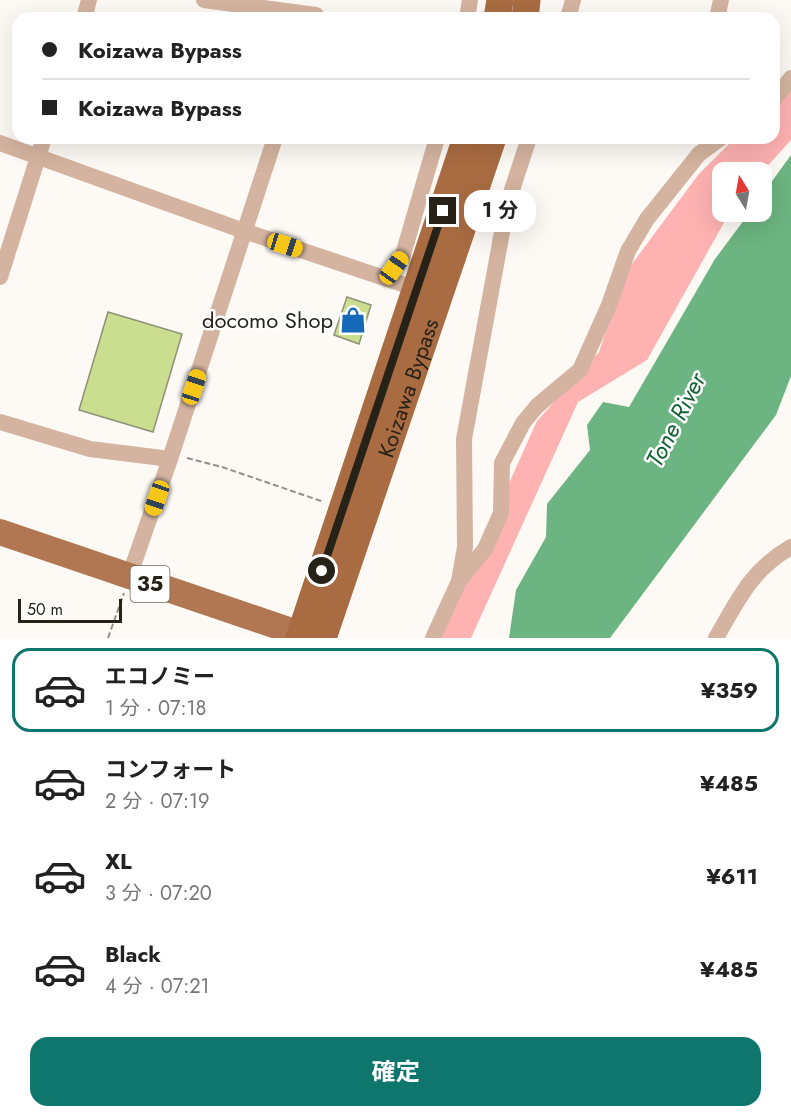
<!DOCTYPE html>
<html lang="ja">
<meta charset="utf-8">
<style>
body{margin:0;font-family:Jost,"Noto Sans JP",sans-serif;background:#f2f2f2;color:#222;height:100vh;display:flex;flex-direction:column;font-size:22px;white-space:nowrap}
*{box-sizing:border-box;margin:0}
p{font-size:20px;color:#767676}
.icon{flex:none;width:33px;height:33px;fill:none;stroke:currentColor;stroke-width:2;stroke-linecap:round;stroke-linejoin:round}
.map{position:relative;height:638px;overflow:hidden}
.drawer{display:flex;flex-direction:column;background:#fff;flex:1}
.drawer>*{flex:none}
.hud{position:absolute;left:12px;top:12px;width:768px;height:132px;border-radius:18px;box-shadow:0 6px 24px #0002;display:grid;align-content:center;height:132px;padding:0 30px;background:#fff}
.needle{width:39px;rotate:349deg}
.controls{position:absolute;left:712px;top:162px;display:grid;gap:12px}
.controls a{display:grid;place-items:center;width:60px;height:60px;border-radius:12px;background:#fff;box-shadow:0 6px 24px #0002;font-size:30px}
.scale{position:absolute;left:18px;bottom:15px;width:104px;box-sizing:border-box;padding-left:6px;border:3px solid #272218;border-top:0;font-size:16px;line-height:21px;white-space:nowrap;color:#272218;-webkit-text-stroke:4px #fff;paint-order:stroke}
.end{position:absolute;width:27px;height:27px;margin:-14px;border:8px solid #272218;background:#fff;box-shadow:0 0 0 3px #fff}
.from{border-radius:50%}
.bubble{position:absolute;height:42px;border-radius:18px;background:#fff;box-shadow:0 6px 24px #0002;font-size:20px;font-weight:700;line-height:42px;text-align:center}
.car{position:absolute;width:18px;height:36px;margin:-18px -9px;border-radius:8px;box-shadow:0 0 4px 2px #0007;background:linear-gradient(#f5c518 24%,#345 0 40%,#f5c518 0 76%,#345 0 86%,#f5c518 0)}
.hud b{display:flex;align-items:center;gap:21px;height:57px;font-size:22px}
.hud b+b{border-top:2px solid #e0e0e0}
.hud i{width:15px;height:15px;background:#222}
ul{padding:10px 0 0;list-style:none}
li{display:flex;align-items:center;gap:18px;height:84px;margin:0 12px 9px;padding:0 18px;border:3px solid transparent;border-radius:18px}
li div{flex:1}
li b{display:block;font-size:22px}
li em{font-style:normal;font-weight:700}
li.on{border-color:#0f766e}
li>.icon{width:54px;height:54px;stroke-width:1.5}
.action{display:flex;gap:12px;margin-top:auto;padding:12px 30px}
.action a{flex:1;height:69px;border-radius:18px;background:#0f766e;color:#fff;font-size:24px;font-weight:700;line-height:69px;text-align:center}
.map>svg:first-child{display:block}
</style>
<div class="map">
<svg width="791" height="638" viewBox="0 0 791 638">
<rect width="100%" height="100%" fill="#fdfaf5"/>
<polygon fill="#feb2b2" points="791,82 791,140 762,172 723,172 723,212 730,212 647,360 578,402 471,638 433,638 489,542 510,481 537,421 599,352 623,276 698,175 735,138 774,138 774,99"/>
<polygon fill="#6cb481" points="791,155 791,376 776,415 610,638 509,638 516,590 546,537 547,504 590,450 587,425 603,402 629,407 715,259 750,212 762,212 762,195"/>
<g fill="#cbdd8e" stroke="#8c9378" stroke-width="1.5">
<polygon points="347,297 371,305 359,344 334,335"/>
<polygon points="108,312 182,334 153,432 79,410"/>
</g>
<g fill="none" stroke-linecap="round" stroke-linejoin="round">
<g stroke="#949089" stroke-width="2" stroke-dasharray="6 3" stroke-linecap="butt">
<polyline points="187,458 222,467 324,502"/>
<polyline points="108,638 124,593"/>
</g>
<g stroke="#d4b4a0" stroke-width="16">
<polyline points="204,0 316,15"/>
<polyline points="84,18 89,0"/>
<polyline points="467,18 470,0"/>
<polyline points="568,18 573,0"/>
<polyline points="717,18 721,0"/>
<polyline points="774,99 791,78"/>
<polyline points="0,143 244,231 423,291"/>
<polyline points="0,277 44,138"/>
<polyline points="387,279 402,258 437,138"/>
<polyline points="0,422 90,449 170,459"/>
<polyline points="129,577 170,459 275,138"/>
<polyline points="459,581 485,549 501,513 502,463 523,423 537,406 580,370 609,305 628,251 647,219 699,154 721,138"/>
<polyline points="433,638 459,581 465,547 464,439 507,205 529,138"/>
<path d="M 716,638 C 738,600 751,570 791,547"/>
</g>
<polyline stroke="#b07752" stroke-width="26" points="0,532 312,638"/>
<g stroke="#a96c42" stroke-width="27">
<polyline points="497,18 500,0"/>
<polyline points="525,18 527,0"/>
<polyline points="299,638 466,138"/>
<path id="s1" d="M 323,638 L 493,138"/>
</g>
</g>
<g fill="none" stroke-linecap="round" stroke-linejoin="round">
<polyline stroke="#272218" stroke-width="8" points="322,571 443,211"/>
</g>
<defs>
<g id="shop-bare" transform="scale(2.07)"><path d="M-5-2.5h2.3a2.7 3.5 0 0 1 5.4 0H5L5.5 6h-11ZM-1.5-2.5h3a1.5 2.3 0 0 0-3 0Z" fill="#1569b7" stroke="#fff" stroke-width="2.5" paint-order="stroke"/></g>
</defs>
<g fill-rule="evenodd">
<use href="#shop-bare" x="353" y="320"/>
</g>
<g text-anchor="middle" stroke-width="5" stroke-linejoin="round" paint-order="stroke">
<rect fill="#fff" stroke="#68645d" stroke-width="1.5" x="130.5" y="566" width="39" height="36" rx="4.5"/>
<g font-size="21" font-weight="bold" fill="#272218">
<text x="150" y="591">35</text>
</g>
<g font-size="22" fill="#272218" stroke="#fff" text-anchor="end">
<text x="333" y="328">docomo Shop</text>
</g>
<g font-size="22" fill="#272218" stroke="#fff">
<text dy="8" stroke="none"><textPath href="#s1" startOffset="264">Koizawa Bypass</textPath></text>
</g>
<g font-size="24" font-style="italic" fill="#126435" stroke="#fff">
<text transform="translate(676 420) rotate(-63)" y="8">Tone River</text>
</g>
</g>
</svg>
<div class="controls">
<a><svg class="needle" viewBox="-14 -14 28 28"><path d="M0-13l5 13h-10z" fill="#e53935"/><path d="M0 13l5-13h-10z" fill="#767676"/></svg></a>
</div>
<div class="scale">50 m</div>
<i class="end from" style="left:322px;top:571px"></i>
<i class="end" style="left:443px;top:211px"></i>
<div class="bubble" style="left:464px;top:190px;width:72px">1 分</div>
<i class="car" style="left:285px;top:245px;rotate:108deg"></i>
<i class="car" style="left:394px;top:268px;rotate:35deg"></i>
<i class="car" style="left:194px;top:387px;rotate:18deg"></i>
<i class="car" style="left:157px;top:498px;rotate:199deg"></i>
<div class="hud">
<b><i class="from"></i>Koizawa Bypass</b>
<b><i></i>Koizawa Bypass</b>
</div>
</div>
<section class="drawer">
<ul>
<li class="on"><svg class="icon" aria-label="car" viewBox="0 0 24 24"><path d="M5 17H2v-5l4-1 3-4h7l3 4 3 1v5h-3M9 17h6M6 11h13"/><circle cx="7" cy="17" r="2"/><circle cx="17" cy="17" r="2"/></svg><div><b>エコノミー</b><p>1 分 · 07:18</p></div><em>¥359</em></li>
<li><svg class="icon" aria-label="car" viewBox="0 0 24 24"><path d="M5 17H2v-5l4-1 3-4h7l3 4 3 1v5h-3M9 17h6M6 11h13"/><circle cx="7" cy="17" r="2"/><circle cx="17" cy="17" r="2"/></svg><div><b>コンフォート</b><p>2 分 · 07:19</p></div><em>¥485</em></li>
<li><svg class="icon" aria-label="car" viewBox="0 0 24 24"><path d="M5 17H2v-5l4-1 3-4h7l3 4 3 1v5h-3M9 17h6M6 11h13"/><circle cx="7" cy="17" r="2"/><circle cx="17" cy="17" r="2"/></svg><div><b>XL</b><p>3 分 · 07:20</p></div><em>¥611</em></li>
<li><svg class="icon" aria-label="car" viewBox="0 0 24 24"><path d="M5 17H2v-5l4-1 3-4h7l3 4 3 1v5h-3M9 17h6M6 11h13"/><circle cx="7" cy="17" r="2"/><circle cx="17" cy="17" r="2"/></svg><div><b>Black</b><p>4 分 · 07:21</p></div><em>¥485</em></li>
</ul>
<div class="action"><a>確定</a></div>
</section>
